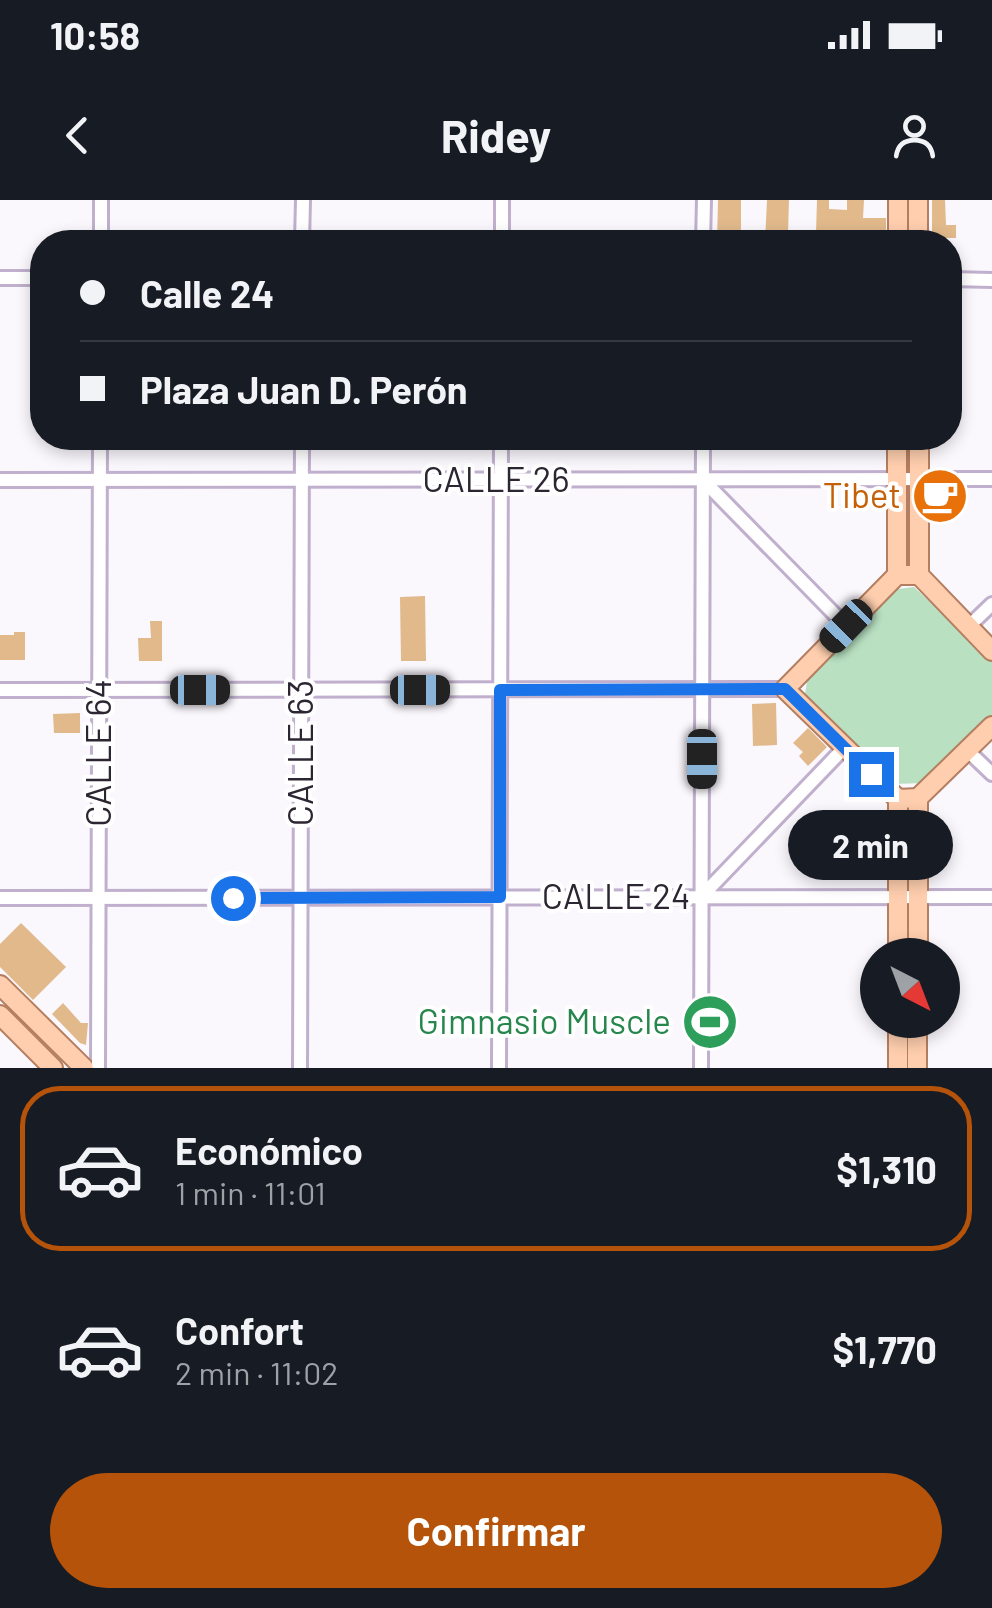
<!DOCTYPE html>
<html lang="es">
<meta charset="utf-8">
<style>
body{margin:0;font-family:Barlow,sans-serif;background:#20242c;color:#f1f3f6;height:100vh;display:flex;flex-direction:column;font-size:38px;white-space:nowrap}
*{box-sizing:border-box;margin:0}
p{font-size:32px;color:#9ea1a6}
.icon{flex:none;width:55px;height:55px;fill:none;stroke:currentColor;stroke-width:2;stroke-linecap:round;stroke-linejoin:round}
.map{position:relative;height:868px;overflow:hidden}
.sheet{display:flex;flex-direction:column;background:#171b24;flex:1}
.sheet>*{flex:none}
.hud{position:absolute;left:30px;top:30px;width:932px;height:220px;border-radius:40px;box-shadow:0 5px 15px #0003;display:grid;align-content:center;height:220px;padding:0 50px;background:#171b24}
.needle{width:65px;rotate:138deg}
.tools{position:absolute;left:860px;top:738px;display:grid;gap:20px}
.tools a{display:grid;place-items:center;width:100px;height:100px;border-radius:50%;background:#171b24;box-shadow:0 5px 15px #0003;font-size:50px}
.end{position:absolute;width:45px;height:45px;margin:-22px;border:12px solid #1a73e8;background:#fff;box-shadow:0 0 0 5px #fff}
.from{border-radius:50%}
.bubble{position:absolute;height:70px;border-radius:35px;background:#171b24;box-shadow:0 5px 15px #0003;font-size:32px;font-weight:700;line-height:70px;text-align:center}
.car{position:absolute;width:30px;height:60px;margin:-30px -15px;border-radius:12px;box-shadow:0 0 8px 2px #0007;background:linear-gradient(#222 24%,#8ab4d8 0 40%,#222 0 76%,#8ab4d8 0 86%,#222 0)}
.hud b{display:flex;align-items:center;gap:35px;height:95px;font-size:38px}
.hud b+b{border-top:2px solid #363941}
.hud i{width:25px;height:25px;background:#f1f3f6}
ul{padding:18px 0 0;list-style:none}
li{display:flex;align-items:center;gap:30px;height:165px;margin:0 20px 15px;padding:0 30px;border:5px solid transparent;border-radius:40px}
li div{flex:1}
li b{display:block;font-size:38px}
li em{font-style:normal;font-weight:700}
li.active{border-color:#b45309}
li>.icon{width:90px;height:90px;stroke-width:1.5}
.cta{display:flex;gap:20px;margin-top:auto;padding:20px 50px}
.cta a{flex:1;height:115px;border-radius:60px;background:#b45309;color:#fff;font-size:40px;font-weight:700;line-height:115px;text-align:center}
.status{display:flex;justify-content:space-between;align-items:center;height:70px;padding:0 50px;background:#171b24;direction:ltr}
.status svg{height:28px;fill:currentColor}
header{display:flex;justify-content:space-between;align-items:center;height:130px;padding:0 50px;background:#171b24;font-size:45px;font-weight:700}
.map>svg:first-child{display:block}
</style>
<div class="status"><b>10:58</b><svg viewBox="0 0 49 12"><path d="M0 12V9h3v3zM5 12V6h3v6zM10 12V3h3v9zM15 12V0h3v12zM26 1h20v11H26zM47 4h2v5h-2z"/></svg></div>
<header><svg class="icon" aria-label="back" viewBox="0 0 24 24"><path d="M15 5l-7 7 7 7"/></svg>Ridey<svg class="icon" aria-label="person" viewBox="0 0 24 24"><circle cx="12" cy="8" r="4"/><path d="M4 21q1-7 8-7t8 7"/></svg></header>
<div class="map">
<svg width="992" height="868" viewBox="0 0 992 868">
<rect width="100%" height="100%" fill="#faf7fd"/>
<polygon fill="#b8e0c1" points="914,387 992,460 992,518 924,583 893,584 804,500 808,476 890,390"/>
<g fill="#e1b98b">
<polygon points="718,0 741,0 741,42 717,42"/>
<polygon points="767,0 789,0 788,33 816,33 817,0 829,0 829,9 847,10 847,0 864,0 863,18 886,18 886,42 765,42"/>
<polygon points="932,0 945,0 946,25 956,25 956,38 932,38"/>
<polygon points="425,396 426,461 401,461 400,397"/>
<polygon points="150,421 162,421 162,461 139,461 138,438 151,438"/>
<polygon points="14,432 25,432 25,460 0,460 0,435 14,435"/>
<polygon points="776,503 777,545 753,546 752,504"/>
<polygon points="80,513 80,533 54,533 53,514"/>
<polygon points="808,528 827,547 808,566 799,556 803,552 793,543"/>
<polygon points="21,723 66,767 33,800 0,767 0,744"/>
<polygon points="63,803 81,823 88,823 86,845 80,843 52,814"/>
</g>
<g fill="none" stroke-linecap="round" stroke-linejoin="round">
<g stroke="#c0b0ce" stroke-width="18">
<g id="minor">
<polyline points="101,42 101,0"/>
<polyline points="302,42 303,0"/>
<polyline points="502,42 502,0"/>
<polyline points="703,42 704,0"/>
<polyline points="0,78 42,78"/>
<polyline points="950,79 992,80"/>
<polyline points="0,280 992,279"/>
<polyline points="703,280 846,426"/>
<polyline points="968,427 992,404"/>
<polyline points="0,490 785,489"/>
<polyline points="967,550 992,574"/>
<polyline points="701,697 845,547"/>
<polyline points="0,698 992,697"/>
<polyline points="98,868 100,238"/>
<polyline points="300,868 302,238"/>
<polyline points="499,868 501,238"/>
<polyline points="701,868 703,238"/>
</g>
</g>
<g stroke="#b47e60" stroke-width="22">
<g id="major">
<polyline points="918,0 918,42"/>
<polyline points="898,42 898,0"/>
<polyline points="919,238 919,375"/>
<polyline points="897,375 897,238"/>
<polyline points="992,451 919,375 897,375 785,489 898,599 918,598 992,526"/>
<polyline points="898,599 898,755"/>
<polyline points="918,755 918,598"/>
<polyline points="0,785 84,868"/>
<polyline points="0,815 53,868"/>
<polyline points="898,868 898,820"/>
<polyline points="917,868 917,820"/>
</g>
</g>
<use href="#minor" stroke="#fff" stroke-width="12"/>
<use href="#major" stroke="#feceae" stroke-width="18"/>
</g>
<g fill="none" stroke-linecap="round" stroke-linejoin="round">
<polyline stroke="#1a73e8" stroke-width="12" points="233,698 500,697 500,490 785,489 871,574"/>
</g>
<defs>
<g id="cafe-disc" transform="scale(2.875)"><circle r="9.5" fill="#e8710a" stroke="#fff"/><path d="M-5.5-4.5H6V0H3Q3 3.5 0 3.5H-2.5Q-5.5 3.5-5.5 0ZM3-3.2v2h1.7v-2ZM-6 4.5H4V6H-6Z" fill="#fff"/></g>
<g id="stadium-disc" transform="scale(2.875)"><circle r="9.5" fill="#2e9e5b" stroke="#fff"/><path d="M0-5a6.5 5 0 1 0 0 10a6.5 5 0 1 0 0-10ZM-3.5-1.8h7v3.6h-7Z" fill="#fff"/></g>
</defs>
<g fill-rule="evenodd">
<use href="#cafe-disc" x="940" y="296"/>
<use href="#stadium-disc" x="710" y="822"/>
</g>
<g text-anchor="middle" stroke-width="8" stroke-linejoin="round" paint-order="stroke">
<g font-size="35" fill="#2c2632" stroke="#fff">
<text x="496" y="292">CALLE 26</text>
<text transform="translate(99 553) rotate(-90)" y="12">CALLE 64</text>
<text transform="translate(301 553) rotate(-90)" y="12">CALLE 63</text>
<text x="616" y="709">CALLE 24</text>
</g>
<g font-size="35" fill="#c56008" stroke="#fff" text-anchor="end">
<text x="901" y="308">Tibet</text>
</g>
<g font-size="35" fill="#27864d" stroke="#fff" text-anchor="end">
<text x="671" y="834">Gimnasio Muscle</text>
</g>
</g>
</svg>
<div class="tools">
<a><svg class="needle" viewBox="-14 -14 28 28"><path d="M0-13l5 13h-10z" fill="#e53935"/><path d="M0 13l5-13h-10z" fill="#9ea1a6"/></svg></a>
</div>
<i class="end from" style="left:233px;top:698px"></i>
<i class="end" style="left:871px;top:574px"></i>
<div class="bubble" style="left:788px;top:610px;width:165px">2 min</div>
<i class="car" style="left:846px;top:426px;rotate:224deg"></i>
<i class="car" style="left:200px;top:490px;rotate:90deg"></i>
<i class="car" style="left:420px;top:490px;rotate:90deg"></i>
<i class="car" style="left:702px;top:559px;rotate:180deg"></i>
<div class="hud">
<b><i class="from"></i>Calle 24</b>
<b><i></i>Plaza Juan D. Perón</b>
</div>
</div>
<section class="sheet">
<ul>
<li class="active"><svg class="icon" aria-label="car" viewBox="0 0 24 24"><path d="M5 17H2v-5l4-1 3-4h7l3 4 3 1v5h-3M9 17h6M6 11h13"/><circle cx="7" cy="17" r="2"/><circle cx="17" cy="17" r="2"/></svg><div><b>Económico</b><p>1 min · 11:01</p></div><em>$1,310</em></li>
<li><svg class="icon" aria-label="car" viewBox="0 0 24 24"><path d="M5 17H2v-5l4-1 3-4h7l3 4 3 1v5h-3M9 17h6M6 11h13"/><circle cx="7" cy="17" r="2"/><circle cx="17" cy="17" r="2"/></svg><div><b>Confort</b><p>2 min · 11:02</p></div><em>$1,770</em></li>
</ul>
<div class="cta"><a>Confirmar</a></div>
</section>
